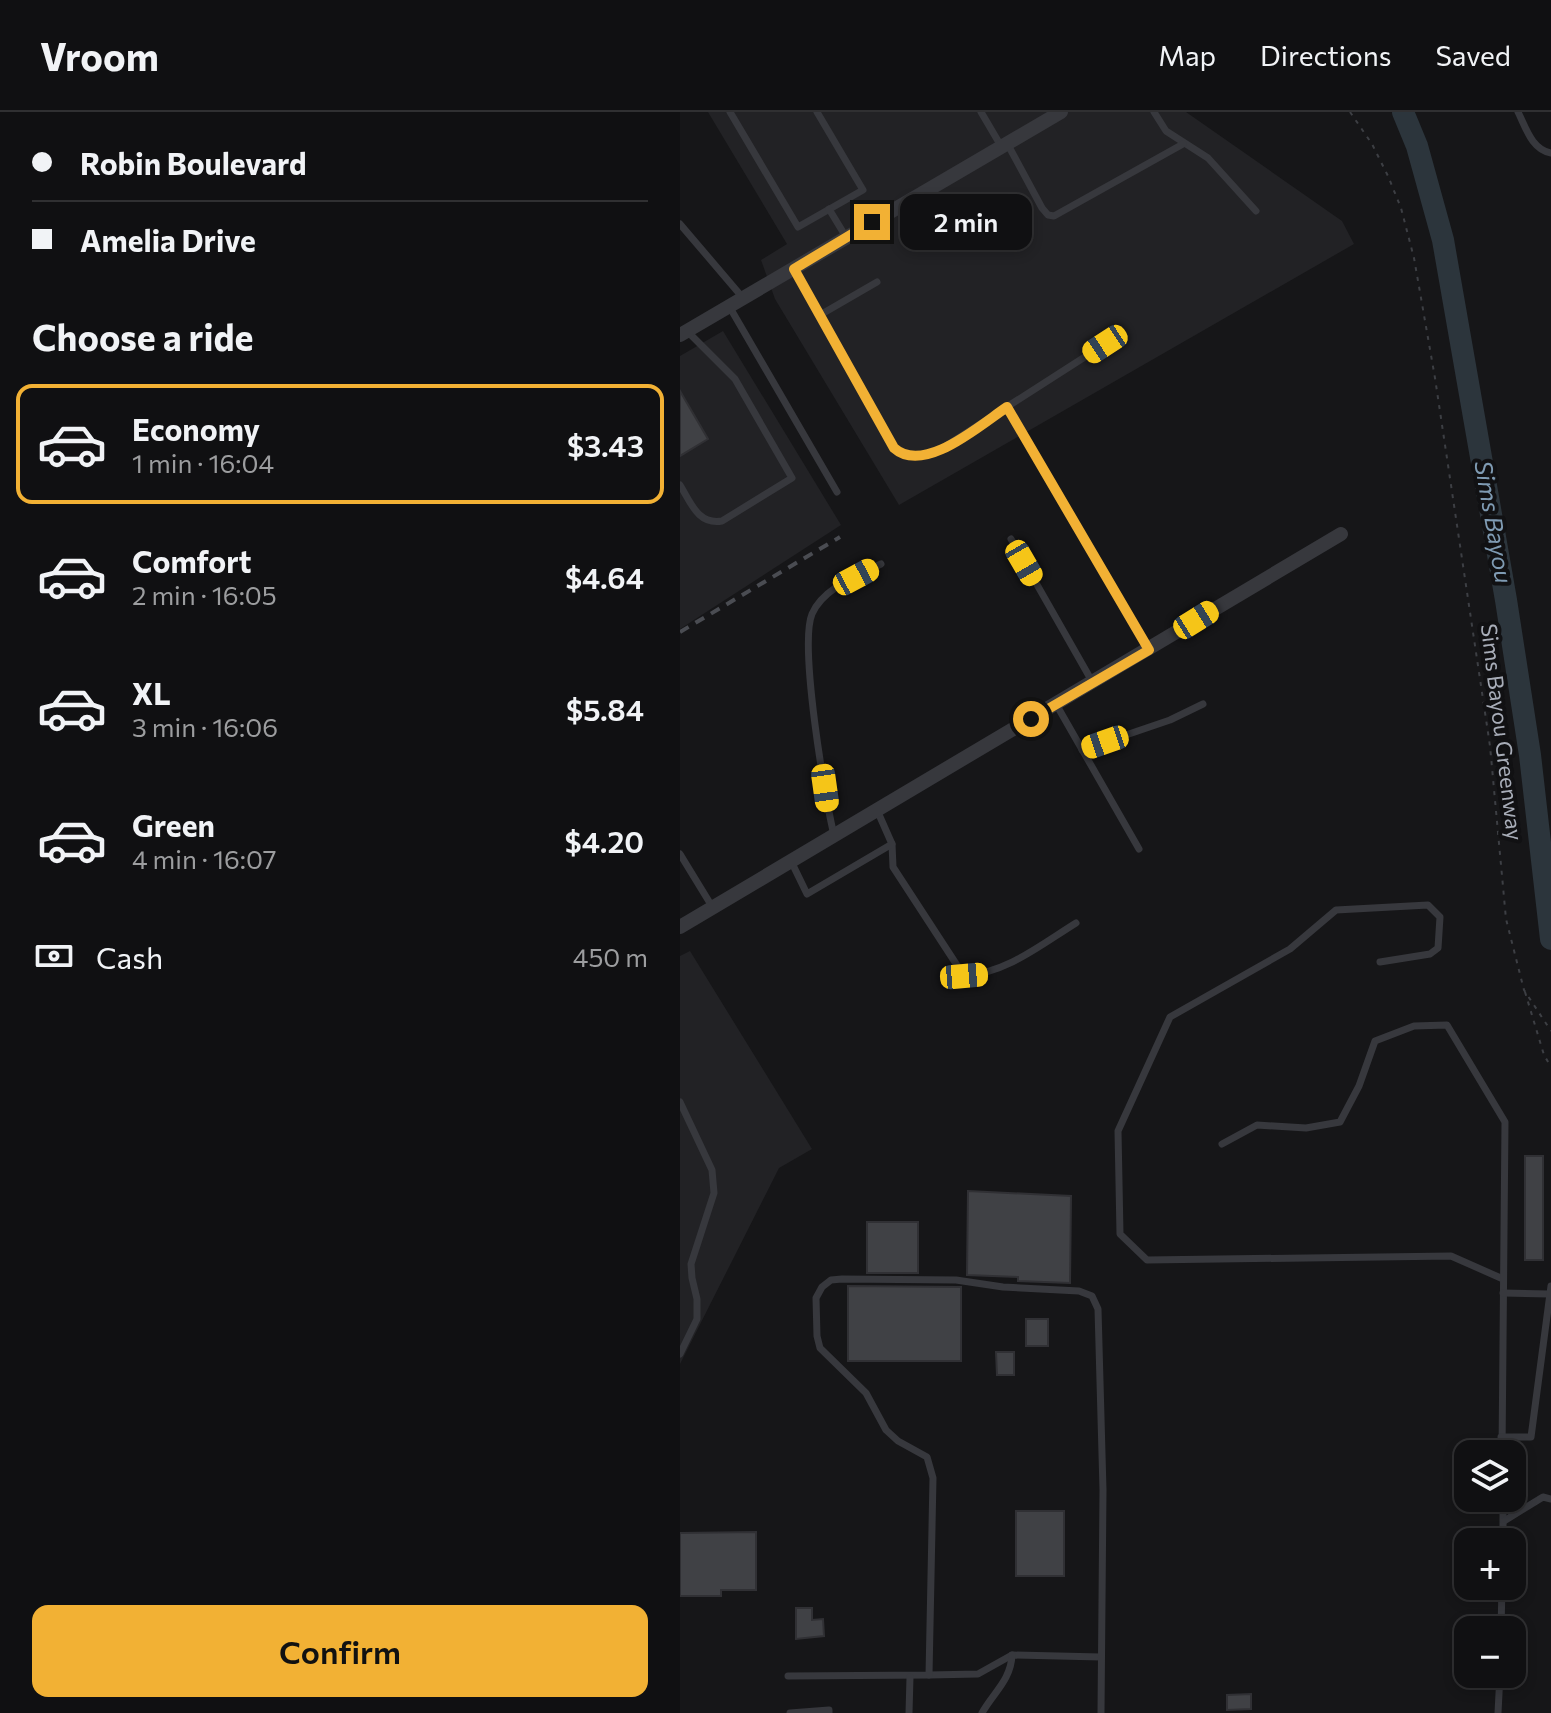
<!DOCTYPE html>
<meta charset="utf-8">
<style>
body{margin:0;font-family:Commissioner,sans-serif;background:#1e1e20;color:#f1f3f6;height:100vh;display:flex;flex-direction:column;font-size:30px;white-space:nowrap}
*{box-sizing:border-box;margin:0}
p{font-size:26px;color:#9c9d9f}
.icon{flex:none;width:44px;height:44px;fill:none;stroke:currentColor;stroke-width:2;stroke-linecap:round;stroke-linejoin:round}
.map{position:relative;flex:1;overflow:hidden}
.panel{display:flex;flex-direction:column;background:#101012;width:680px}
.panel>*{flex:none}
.banner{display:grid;align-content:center;height:176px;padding:0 32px;background:#101012}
.buttons{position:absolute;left:774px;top:1328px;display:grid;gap:16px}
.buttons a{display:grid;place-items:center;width:72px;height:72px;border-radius:16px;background:#101012;box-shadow:0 4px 12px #0003,0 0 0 2px #303032;font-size:40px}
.end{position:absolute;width:36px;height:36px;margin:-18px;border:10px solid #f2b134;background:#111;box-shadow:0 0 0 4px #111}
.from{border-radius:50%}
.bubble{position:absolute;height:56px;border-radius:16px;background:#101012;box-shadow:0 4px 12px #0003,0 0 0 2px #303032;font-size:26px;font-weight:600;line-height:56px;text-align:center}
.car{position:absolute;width:24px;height:48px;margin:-24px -12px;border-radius:10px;box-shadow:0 0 6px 2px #0007;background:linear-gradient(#f5c518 24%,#345 0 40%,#f5c518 0 76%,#345 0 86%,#f5c518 0)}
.banner b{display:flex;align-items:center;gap:28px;height:76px;font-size:30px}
.banner b+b{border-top:2px solid #303032}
.banner i{width:20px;height:20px;background:#f1f3f6}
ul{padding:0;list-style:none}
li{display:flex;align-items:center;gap:24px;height:120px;margin:0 16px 12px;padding:0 16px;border:4px solid transparent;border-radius:16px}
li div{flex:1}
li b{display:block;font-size:30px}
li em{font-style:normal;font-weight:600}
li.current{border-color:#f2b134}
li>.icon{width:72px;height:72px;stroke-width:1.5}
h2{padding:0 32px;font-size:36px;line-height:96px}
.pay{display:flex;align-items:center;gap:20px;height:88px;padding:0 32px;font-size:30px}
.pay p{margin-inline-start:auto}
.button{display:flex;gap:16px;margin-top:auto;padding:16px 32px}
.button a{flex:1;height:92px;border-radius:16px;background:#f2b134;color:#111;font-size:32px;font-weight:600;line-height:92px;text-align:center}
header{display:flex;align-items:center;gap:48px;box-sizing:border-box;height:112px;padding:0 40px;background:#101012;border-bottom:2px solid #303032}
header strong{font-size:38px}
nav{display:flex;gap:44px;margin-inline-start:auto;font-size:28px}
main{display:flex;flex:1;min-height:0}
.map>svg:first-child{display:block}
</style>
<header>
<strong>Vroom</strong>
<nav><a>Map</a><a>Directions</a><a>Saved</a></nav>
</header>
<main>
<section class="panel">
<div class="banner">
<b><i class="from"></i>Robin Boulevard</b>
<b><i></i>Amelia Drive</b>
</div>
<h2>Choose a ride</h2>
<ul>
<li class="current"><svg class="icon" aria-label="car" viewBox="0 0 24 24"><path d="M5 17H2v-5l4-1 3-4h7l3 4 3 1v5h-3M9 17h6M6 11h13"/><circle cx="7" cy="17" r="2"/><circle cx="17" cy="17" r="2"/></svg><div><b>Economy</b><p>1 min · 16:04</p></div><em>$3.43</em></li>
<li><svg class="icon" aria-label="car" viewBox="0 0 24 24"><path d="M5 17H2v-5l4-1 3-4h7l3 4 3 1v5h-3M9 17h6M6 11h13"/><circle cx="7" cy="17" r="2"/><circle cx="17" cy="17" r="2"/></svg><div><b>Comfort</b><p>2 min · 16:05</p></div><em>$4.64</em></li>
<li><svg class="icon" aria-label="car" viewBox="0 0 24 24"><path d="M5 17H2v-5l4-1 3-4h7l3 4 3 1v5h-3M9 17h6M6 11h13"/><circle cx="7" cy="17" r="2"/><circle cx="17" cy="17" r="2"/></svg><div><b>XL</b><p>3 min · 16:06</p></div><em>$5.84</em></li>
<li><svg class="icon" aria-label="car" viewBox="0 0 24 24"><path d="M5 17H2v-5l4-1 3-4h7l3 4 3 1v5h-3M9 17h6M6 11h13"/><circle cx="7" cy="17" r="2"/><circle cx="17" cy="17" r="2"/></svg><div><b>Green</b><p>4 min · 16:07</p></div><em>$4.20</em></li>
</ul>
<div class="pay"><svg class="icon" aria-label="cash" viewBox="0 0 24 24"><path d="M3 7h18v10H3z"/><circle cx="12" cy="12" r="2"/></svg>Cash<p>450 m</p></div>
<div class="button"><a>Confirm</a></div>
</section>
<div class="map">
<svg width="871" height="1601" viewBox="0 0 871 1601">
<rect width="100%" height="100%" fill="#161618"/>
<g fill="#222225">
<polygon points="28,0 506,0 662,109 674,132 219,393 95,187 81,148 107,132"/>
<polygon points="43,219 161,413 0,517 0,244"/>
<polygon points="10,839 132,1037 99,1056 0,1252 0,844"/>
</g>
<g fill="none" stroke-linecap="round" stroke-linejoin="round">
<polyline stroke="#2c353c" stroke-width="22" points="723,0 737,34 763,128 826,488 850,643 871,827"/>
</g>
<g fill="#404145" stroke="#303034" stroke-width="2">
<polygon points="0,279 28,327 0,344"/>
<rect x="845" y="1044" width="18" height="104"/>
<polygon points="288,1079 391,1084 390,1171 338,1169 338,1165 287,1163"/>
<rect x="187" y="1110" width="51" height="51"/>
<polygon points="168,1174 281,1175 281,1249 168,1249"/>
<rect x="346" y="1207" width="22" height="27"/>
<polygon points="316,1240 334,1240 334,1263 317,1263"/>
<rect x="336" y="1399" width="48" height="65"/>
<polygon points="76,1420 76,1478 41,1478 41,1484 0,1484 0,1421"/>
<polygon points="116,1496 132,1496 132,1508 143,1507 144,1524 116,1527"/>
<polygon points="571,1582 571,1597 547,1598 547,1583"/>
</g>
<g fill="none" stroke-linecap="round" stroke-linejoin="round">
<g stroke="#3d3f44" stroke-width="2" stroke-dasharray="4 6" stroke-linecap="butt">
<polyline points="670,0 692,32 708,64 721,96 734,146 755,266 810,634 826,807 844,878 871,919"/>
<polyline points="845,880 864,943 871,955"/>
</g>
<g stroke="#37383d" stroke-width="7">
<polyline points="50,0 118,115 183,78 137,0"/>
<polyline points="301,0 321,34"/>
<polyline points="474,0 486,19 528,46 576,99"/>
<path d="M 838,0 C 846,16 852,38 871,41"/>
<polyline points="327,31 362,96 368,103 374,104 503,32"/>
<polyline points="149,97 166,125"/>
<polyline points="0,112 63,186"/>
<path d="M 114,157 L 214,336 C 227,347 240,345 255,341 L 425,232"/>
<polyline points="49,194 157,380"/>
<polyline points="140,203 197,170"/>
<polyline points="327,295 467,536"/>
<path d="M 0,373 C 11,391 18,413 42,409 L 112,366 L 55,267 L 7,219"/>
<polyline points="331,427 413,571"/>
<polyline points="376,592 459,737"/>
<polyline points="402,638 490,608 523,592"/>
<path d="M 154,723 C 145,687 119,533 132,502 C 143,476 177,464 201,452"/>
<path d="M 212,732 L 213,755 L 284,864 C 328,860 359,834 396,811"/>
<polyline points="0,742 33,796"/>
<polyline points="111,749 127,782 212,732 197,698"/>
<polyline points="700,850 750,842 758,836 760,805 748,793 656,798 610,837 490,905 438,1019 440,1122 467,1148 771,1144 823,1167"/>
<polyline points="0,990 32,1058 34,1081 11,1152 12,1166 17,1187 17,1207 0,1242"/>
<polyline points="542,1032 577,1013 626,1016 660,1010 679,974 695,929 734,914 767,913 825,1010 822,1342"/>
<polyline points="823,1181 869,1182"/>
<polyline points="821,1325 851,1325 871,1174"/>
<polyline points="823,1386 823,1430"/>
<polyline points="824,1409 863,1385 871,1387"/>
<polyline points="821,1518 822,1474"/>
<polyline points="249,1563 298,1562 332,1543 421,1545"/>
<polyline points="108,1564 249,1563 253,1366 247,1345 218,1329 206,1318 186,1281 140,1236 137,1224 136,1186 142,1175 151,1168 162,1167 276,1168 323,1175 399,1179 412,1184 418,1197 423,1378 421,1601"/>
<polyline points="110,1601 149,1598 149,1601"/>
<polyline points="229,1601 230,1565"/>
<path d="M 302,1601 C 313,1581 331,1568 332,1543"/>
<polyline points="818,1601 820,1562"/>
</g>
<g stroke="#37383d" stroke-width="14">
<polyline points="0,223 381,0"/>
<polyline points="0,815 661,422"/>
</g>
<polyline stroke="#4a4c52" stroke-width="4" stroke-dasharray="10 8" stroke-linecap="butt" points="0,520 160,425"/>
</g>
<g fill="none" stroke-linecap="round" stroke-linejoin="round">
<path stroke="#f2b134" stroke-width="10" d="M 192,110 L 114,157 L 214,336 C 244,363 300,313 327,295 L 469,538 L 351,607"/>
</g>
<g text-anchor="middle" stroke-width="8" stroke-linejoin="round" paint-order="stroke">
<g font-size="22" fill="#a8adb8" stroke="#111113">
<text transform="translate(822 620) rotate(83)" y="8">Sims Bayou Greenway</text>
</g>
<g font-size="24" font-style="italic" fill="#7f9bb3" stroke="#111113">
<text transform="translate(813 410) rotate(80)" y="8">Sims Bayou</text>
</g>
</g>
</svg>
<div class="buttons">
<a><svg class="icon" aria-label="layers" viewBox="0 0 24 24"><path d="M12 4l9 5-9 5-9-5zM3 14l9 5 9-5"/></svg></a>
<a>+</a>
<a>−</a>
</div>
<i class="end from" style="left:351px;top:607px"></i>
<i class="end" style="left:192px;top:110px"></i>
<div class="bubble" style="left:220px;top:82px;width:132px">2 min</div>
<i class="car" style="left:425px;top:232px;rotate:237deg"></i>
<i class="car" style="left:344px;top:451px;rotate:150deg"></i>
<i class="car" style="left:176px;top:465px;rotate:62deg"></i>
<i class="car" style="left:516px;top:508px;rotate:58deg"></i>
<i class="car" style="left:425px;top:630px;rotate:251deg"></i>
<i class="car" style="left:145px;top:676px;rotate:172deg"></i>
<i class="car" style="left:284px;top:864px;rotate:85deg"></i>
</div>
</main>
